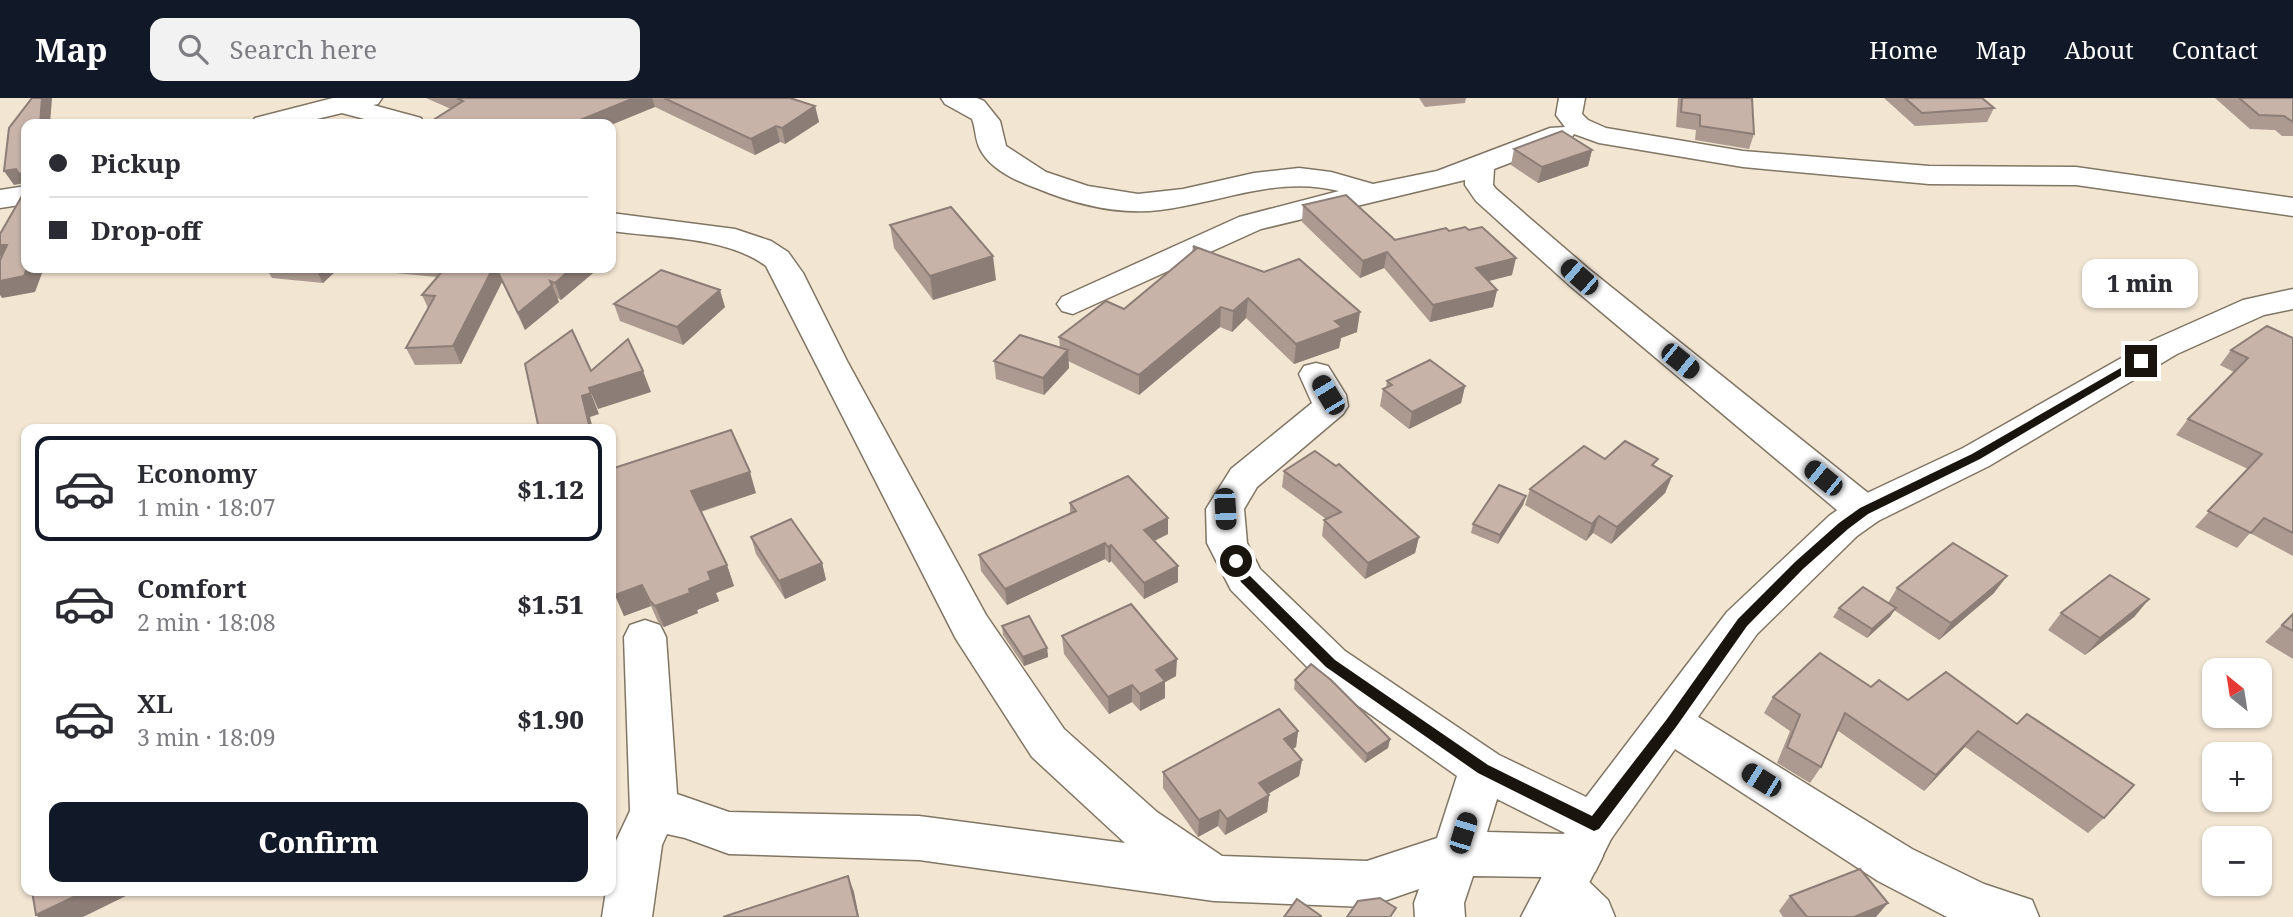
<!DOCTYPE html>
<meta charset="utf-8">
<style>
body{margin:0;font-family:"Noto Serif",serif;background:#f2f2f3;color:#2b2b33;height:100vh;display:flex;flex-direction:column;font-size:26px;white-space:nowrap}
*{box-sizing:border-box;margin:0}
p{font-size:23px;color:#7c7c81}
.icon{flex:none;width:38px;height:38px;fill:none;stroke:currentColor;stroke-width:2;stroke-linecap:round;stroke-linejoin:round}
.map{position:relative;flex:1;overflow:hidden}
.drawer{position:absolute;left:21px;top:326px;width:595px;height:472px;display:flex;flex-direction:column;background:#fff;border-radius:14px;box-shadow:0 2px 5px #0004}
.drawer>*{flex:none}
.top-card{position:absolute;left:21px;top:21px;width:595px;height:154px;border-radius:14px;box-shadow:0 2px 5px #0004;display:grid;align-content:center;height:154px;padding:0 28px;background:#fff}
.needle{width:46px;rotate:330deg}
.fabs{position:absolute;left:2202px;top:560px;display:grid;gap:14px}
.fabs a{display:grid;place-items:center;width:70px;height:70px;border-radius:14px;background:#fff;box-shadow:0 2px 5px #0004;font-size:35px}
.end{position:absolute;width:32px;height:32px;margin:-16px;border:9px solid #19140e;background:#fff;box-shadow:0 0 0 4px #fff}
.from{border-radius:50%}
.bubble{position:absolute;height:49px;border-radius:14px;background:#fff;box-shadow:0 2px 5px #0004;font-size:23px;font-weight:800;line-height:49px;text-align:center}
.car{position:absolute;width:21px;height:42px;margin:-21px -10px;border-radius:9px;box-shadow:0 0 5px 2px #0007;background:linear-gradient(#222 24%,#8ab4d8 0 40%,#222 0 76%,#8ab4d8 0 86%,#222 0)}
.top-card b{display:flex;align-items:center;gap:24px;height:66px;font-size:26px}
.top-card b+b{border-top:2px solid #e1e1e2}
.top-card i{width:18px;height:18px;background:#2b2b33}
ul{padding:12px 0 0;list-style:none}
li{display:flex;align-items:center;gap:21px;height:105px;margin:0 14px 10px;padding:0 14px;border:4px solid transparent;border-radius:14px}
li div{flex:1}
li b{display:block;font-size:26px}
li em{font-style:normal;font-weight:800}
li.selected{border-color:#111827}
li>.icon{width:63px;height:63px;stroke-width:1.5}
.action{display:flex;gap:14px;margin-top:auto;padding:14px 28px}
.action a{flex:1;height:80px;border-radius:14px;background:#111827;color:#fff;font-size:28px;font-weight:800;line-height:80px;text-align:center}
header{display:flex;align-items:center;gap:42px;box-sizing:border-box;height:98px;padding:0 35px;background:#111827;color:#fff}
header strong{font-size:33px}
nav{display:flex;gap:38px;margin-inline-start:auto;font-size:24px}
.search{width:490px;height:63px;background:#f2f2f3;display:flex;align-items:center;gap:18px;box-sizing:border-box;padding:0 24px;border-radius:14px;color:#7c7c81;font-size:26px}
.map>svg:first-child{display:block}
</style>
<header>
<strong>Map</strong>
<div class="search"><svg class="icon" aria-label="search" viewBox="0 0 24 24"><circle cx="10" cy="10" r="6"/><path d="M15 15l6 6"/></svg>Search here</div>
<nav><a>Home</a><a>Map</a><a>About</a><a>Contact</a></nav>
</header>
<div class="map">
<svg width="2293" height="819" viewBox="0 0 2293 819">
<rect width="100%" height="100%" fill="#f2e5d2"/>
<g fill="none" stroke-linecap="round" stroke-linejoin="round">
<g stroke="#817564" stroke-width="3">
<g id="street">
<polygon points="333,0 382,0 378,6 373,7 421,20 424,26 383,26 342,15 296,26 252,26 255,20"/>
<path d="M 941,0 L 977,0 L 984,3 L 1000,23 L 1006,48 L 1046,74 L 1088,88 L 1138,96 L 1183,91 L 1254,75 L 1299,70 L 1331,74 L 1373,86 L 1437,73 L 1550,30 L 1565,29 L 1556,17 L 1559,0 L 1585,0 L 1582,16 L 1588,22 L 1606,30 L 1743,53 L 1929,68 L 2076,69 L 2293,100 L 2293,118 L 2076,87 L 1929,86 L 1743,69 L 1599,45 L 1574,36 L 1570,42 L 1494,71 L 1493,87 L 1496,91 L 1590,172 L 1878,403 L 1883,413 L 1878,423 L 1864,427 L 1850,423 L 1568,186 L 1476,103 L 1465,87 L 1465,82 L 1261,131 L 1073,216 L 1062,213 L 1057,206 L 1062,199 L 1239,119 L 1339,93 C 1278,77 1220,105 1160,112 C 1119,117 1074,106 1036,90 C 1016,83 990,71 980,51 C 975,42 976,31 972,21 L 945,6 Z"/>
<polygon points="26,88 26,106 0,110 0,92"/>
<path d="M 611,115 L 735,131 L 771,143 L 788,154 L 803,175 L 847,263 L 986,517 L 1064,631 L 1157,714 L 1222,758 L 1367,763 L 1437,740 L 1457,678 L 1315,577 L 1231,492 L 1207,445 L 1206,411 L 1231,371 L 1312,305 L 1299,276 L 1304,268 L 1316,265 L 1328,268 L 1346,297 L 1348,308 L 1343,316 L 1257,389 L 1244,411 L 1247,445 L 1260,471 L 1345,553 L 1499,657 L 1611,711 L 1618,726 L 1611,741 L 1597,746 L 1603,758 L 1595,774 L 1583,778 L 1608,802 L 1615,819 L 1556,819 L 1544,807 L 1537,791 L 1542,779 L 1473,778 L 1464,805 L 1465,819 L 1415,819 L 1414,805 L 1419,791 L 1367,809 L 1214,803 L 919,762 L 729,756 L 685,740 L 667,736 L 662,747 L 652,819 L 602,819 L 606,793 L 611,793 L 614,747 L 630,713 L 624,539 L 630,527 L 645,522 L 660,527 L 666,539 L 677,696 L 729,714 L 919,718 L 1125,745 L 1032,659 L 956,541 L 766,168 C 725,138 661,140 611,133 ZM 1497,701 L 1567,736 L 1487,734 Z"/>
<polygon points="1671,606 1687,612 1912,751 1984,786 2032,802 2039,819 1947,819 1878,783 1655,638 1648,625 1655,612"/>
</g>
</g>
<g stroke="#817564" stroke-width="3">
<polygon id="secondary" points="2293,191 2293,211 2264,217 2177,256 1989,368 1878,423 1857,438 1757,536 1611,741 1572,819 1521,819 1577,711 1727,514 1829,418 1850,403 1963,350 2153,242 2243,202"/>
</g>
<use href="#street" fill="#fff" fill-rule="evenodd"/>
<use href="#secondary" fill="#fff" fill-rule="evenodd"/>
</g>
<g fill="#ac9a90">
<polygon points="426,0 735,0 815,8 819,24 785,46 780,44 755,57 655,9 451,11"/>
<polygon points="1419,0 1466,0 1465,5 1425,9"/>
<polygon points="1678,0 1752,0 1754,36 1749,51 1695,42 1696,32 1676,29"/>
<polygon points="1884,0 1982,0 1994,10 1987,24 1915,28"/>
<polygon points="2215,0 2293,0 2293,38 2282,38 2275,32 2250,31"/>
<polygon points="1514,51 1592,52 1588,68 1538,85 1511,67"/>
<polygon points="1303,107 1395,142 1449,133 1512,177 1488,183 1497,192 1493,209 1430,224 1384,170 1360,180 1302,124"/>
<polygon points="890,127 996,182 933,202 894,150"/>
<polygon points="1193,148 1357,234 1341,240 1339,250 1294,266 1246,220 1232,234 1220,229 1139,297 1068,263 1069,270 1044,297 996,281 994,263 1060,250 1059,239 1124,211 1192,155"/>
<polygon points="266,170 339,170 323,185 272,180"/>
<polygon points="343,170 599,170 561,202 557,200 559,204 525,232 502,184 461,266 415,267 406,250 428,210 422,197 437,179"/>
<polygon points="614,206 725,209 683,247 620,223"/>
<polygon points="2293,240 2293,458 2250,435 2237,450 2195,429 2248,371 2176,337 2188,321 2234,274 2220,267 2231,252"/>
<polygon points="1387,283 1465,288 1461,305 1409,331 1380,308 1383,291 1386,290"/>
<polygon points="1605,361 1655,369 1672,378 1665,395 1611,446 1593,435 1586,443 1525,407 1530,391"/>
<polygon points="611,371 756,395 701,414 727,467 734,488 716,495 719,503 697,512 698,515 664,529 658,524 651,508 624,518 615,497"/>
<polygon points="1284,373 1419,439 1415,455 1365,481 1322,438 1324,422 1326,421 1282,389"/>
<polygon points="1526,398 1523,407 1498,446 1471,435 1473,426"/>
<polygon points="1070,405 1168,436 1154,443 1178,484 1144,501 1111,463 1109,465 1105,461 1007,507 981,473 979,457 1070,415"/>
<polygon points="751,439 822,465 826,482 785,501 756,456"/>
<polygon points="1897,490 1994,495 1939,542 1894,512 1890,519 1867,540 1833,519 1839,510 1888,505"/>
<polygon points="2149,501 2134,519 2085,557 2048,532 2061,515"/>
<polygon points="2293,516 2293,561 2265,544"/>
<polygon points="1002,528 1047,550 1048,559 1024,568 1003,537"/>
<polygon points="1062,538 1176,578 1165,584 1165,600 1140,613 1132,604 1109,616 1064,556"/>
<polygon points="1946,574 2104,720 2088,735 1965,649 1924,693 1837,632 1821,669 1810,685 1777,665 1790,633 1764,615 1773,599 1871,589 1908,602"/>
<polygon points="1295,582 1390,641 1388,650 1365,665 1294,591"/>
<polygon points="1298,633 1296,649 1293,651 1302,662 1299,678 1268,696 1269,697 1267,714 1225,737 1218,728 1198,739 1163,690 1163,674"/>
<polygon points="1790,798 1876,819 1783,819 1779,813"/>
</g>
<g fill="#8c7d76">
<polygon points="42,0 52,0 50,26 40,26"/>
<polygon points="634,0 652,0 655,9 611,27 611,26 574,26 573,25"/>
<polygon points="815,8 819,24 785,46 782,30"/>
<polygon points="776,28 780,44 755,57 751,41"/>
<polygon points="1592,52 1588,68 1538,85 1542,69"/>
<polygon points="16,71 26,74 26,87 25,85 14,87 4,73"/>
<polygon points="0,147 7,147 4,164 0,158"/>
<polygon points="1387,154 1384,170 1360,180 1363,163"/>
<polygon points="993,158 996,182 933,202 930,178"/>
<polygon points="1516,160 1512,177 1473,187 1476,170"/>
<polygon points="27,170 44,170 35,194 2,200 0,197 0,183"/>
<polygon points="315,170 339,170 323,185"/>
<polygon points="493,170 496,170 502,184 461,266 453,248"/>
<polygon points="572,170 599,170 561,202 555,185"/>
<polygon points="552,187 559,204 525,232 518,215"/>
<polygon points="720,192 725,209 683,247 677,229"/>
<polygon points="1497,192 1493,209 1430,224 1433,207"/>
<polygon points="1248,200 1246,220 1232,234 1233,213"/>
<polygon points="1221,209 1220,229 1139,297 1139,277"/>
<polygon points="1360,214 1357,234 1341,240 1339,250 1294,266 1296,246 1335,223"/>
<polygon points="1068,252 1069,270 1044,297 1043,280"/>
<polygon points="643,273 651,294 598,311 589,290"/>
<polygon points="1465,288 1461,305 1409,331 1412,314"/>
<polygon points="591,295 599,316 590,319 593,331 590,331 582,298"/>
<polygon points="750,374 756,395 698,414 691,393"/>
<polygon points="1672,378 1665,395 1611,446 1617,429"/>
<polygon points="1526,398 1523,407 1498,446 1500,437"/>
<polygon points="1599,418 1593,435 1586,443 1592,426"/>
<polygon points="1168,420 1168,436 1144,448 1144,432"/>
<polygon points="1419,439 1415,455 1365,481 1368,465"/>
<polygon points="1105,445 1105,461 1007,507 1005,491"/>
<polygon points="1111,447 1111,463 1109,465 1108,449"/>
<polygon points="822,465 826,482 785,501 779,483"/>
<polygon points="727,467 734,488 716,495 719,503 697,512 698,515 664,529 655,508 689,491 708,474"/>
<polygon points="1178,468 1178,484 1144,501 1144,485"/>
<polygon points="2007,478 1994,495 1939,542 1951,525"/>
<polygon points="642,487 651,508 624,518 615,497"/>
<polygon points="2149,501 2134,519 2085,557 2100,540"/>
<polygon points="1896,510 1890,519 1867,540 1872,531"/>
<polygon points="1047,550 1048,559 1024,568 1023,559"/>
<polygon points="1177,561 1176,578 1165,584 1165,600 1140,613 1140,596 1156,572"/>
<polygon points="1132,587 1132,604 1109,616 1108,599"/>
<polygon points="1298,633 1296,649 1281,657 1284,641"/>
<polygon points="1978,633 1965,649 1924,693 1936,677"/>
<polygon points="1390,641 1388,650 1365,665 1367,656"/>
<polygon points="1302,662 1299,678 1257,702 1259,685"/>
<polygon points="1269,697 1267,714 1225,737 1227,721"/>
<polygon points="1220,712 1218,728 1198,739 1199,722"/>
<polygon points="848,778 854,794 859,819 858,819"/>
<polygon points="86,793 136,793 83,819 38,819 36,817"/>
<polygon points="1888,805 1876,819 1854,819"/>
</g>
<g fill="#c8b3a8" stroke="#8c7d76" stroke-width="2">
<polygon points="32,0 42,0 40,26 26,26 26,74 19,76 16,71 4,73 9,30"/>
<polygon points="457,0 634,0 573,25 578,26 427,26 463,3"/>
<polygon points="664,0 790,0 815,8 782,30 776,28 751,41"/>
<polygon points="1682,0 1752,0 1754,36 1700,28 1700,17 1681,14"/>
<polygon points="1905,0 1982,0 1994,10 1922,15"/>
<polygon points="2239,0 2293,0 2293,24 2284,18 2259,17"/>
<polygon points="1562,33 1592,52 1542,69 1514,51"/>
<polygon points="26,91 26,170 27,170 24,178 0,183 0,162 7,147 0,147 0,136"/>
<polygon points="1346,97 1395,142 1446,130 1449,133 1465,129 1469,132 1482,129 1516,160 1476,170 1497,192 1433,207 1387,154 1363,163 1303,107"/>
<polygon points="951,109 993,158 930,178 890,127"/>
<polygon points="1193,148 1264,174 1299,161 1360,214 1335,223 1342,229 1296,246 1248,200 1233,213 1221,209 1139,277 1059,239 1106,203 1124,211 1196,151"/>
<polygon points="445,170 493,170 453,248 406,250 435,198 422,197"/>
<polygon points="496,170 572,170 555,185 550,183 552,187 518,215"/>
<polygon points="661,172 720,192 677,229 614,206"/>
<polygon points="2267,228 2293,240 2293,435 2264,420 2251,435 2208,413 2262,356 2188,321 2248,260 2231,252"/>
<polygon points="572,232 591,273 628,241 643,273 589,290 591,295 582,298 590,331 539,331 525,266"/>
<polygon points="1020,237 1068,252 1043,280 994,263"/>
<polygon points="1430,262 1465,288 1412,314 1383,291 1392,287 1387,283"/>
<polygon points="731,332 750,374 691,393 727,467 708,474 711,482 689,491 690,495 655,508 650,503 642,487 615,497 611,486 611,371"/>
<polygon points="1625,343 1658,361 1652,367 1672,378 1617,429 1599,418 1592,426 1530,391 1584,348 1605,361"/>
<polygon points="1315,353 1336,368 1339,366 1419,439 1368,465 1324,422 1341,414 1284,373"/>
<polygon points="1128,378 1168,420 1144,432 1178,468 1144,485 1111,447 1108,449 1105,445 1005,491 979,457 1076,413 1070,405"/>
<polygon points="1499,387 1526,398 1500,437 1473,426"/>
<polygon points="791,421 822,465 779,483 751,439"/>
<polygon points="1953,445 2007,478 1951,525 1897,490"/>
<polygon points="2110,477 2149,501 2100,540 2061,515"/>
<polygon points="1863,489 1896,510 1872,531 1839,510"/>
<polygon points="1131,506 1177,561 1156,572 1165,583 1140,596 1132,587 1108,599 1062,538"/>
<polygon points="2293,516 2293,533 2282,527"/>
<polygon points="1029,518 1047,550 1023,559 1002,528"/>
<polygon points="1820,555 1871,589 1879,582 1908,602 1946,574 2017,626 2027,616 2134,687 2104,720 1978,633 1936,677 1845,615 1821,669 1787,649 1800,617 1773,599"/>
<polygon points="1311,566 1331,582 1390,641 1367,656 1295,582"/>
<polygon points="1279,611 1298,633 1284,641 1302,662 1259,685 1269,697 1227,721 1220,712 1199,722 1163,674"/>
<polygon points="1860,771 1888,805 1854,819 1807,819 1790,798"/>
<polygon points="848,778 858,819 723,819"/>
<polygon points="32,793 86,793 36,817"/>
<polygon points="1380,800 1396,810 1390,819 1347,819 1358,803"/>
<polygon points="1297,801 1321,818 1321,819 1284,819"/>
</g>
<polygon fill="#19140e" points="2138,260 2146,263 1980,361 1868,416 1848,431 1803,471 1747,528 1676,629 1599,731 1594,733 1478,675 1326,569 1241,484 1230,463 1236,459 1240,460 1250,478 1335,562 1488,667 1592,718 1667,621 1738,521 1795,464 1839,425 1860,410 1972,356"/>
</svg>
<div class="fabs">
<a><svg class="needle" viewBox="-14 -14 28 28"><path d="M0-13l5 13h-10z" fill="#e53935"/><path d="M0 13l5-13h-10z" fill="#7c7c81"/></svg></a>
<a>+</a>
<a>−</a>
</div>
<i class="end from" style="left:1236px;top:463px"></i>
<i class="end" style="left:2141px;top:263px"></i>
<div class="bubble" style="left:2082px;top:161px;width:116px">1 min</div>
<i class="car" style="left:1579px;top:179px;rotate:311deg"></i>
<i class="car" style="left:1680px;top:263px;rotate:129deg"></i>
<i class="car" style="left:1328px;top:297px;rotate:329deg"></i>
<i class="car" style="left:1823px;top:380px;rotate:309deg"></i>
<i class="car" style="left:1225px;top:411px;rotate:177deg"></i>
<i class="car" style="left:1761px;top:682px;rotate:302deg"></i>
<i class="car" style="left:1463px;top:735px;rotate:17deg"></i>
<div class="top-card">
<b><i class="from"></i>Pickup</b>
<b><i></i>Drop-off</b>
</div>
<section class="drawer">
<ul>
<li class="selected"><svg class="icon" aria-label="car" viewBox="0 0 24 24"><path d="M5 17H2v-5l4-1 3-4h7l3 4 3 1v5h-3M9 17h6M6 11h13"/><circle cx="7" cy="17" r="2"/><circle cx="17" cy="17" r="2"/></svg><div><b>Economy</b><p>1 min · 18:07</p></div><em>$1.12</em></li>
<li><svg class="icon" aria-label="car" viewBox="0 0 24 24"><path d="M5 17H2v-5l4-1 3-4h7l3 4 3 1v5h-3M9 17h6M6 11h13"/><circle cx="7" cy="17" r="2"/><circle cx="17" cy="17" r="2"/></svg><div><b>Comfort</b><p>2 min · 18:08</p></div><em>$1.51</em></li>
<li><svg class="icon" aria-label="car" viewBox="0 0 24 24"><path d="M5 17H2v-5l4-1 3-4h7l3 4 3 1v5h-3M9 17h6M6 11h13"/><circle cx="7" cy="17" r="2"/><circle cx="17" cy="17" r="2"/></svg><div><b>XL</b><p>3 min · 18:09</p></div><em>$1.90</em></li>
</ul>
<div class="action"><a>Confirm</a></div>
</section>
</div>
